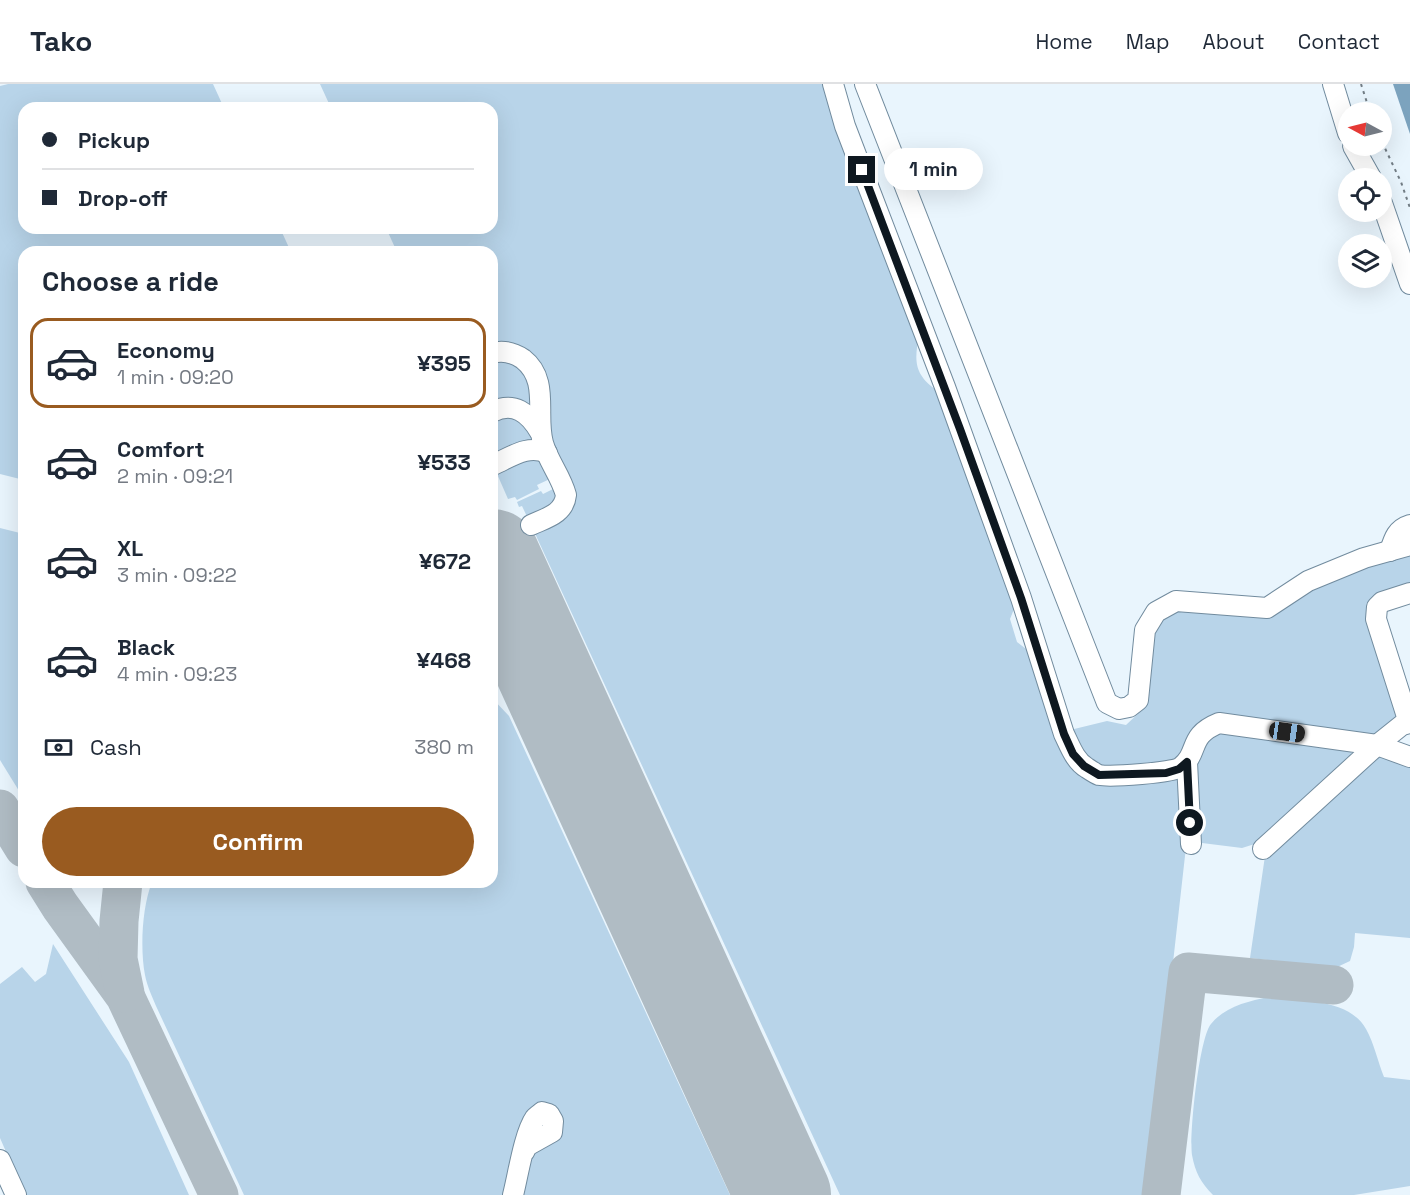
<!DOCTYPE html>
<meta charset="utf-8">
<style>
body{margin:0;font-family:"Space Grotesk",sans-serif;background:#f6f6f7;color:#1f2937;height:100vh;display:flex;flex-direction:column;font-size:22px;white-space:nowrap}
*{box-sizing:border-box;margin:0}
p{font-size:20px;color:#747a83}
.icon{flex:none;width:33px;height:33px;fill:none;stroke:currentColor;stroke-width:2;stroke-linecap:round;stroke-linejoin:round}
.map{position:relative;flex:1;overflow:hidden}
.side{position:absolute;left:18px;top:162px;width:480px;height:642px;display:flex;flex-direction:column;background:#fff;border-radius:18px;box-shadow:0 6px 24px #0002}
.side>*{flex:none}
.banner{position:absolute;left:18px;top:18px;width:480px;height:132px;border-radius:18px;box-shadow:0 6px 24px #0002;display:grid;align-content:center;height:132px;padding:0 24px;background:#fff}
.needle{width:39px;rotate:277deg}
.fabs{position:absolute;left:1338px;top:18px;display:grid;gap:12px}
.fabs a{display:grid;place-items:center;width:54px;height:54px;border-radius:50%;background:#fff;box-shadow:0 6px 24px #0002;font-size:30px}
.end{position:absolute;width:27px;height:27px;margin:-14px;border:8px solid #0e1820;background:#fff;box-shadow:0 0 0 3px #fff}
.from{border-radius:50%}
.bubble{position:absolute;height:42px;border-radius:21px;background:#fff;box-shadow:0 6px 24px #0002;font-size:20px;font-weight:700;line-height:42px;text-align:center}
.car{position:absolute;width:18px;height:36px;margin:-18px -9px;border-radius:8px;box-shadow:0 0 4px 2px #0007;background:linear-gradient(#222 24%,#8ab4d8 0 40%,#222 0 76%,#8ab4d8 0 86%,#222 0)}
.banner b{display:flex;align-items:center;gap:21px;height:57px;font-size:22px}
.banner b+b{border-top:2px solid #e0e1e3}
.banner i{width:15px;height:15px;background:#1f2937}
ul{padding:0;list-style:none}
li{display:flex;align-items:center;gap:18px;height:90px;margin:0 12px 9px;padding:0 12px;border:3px solid transparent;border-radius:18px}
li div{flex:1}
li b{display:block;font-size:22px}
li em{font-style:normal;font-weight:700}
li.active{border-color:#995b20}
li>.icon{width:54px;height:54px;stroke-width:1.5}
h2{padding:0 24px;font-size:27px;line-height:72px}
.pay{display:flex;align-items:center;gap:15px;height:66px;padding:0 24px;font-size:22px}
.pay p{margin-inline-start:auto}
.cta{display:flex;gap:12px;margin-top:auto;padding:12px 24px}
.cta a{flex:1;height:69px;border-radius:36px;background:#995b20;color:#fff;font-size:24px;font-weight:700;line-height:69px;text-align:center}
header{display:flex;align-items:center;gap:36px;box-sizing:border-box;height:84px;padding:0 30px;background:#fff;border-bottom:2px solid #e0e1e3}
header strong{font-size:28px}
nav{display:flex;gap:33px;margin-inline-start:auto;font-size:21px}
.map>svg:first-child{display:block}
</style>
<header>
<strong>Tako</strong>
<nav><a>Home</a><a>Map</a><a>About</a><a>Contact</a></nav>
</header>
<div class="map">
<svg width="1410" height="1111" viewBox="0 0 1410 1111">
<rect width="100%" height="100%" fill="#e9f5fd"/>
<g fill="#b8d4e9">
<polygon points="8,0 213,0 224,24 24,24 24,144 280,144 291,168 24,168 24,396 0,390 0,2"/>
<path d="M 320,0 L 826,0 L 919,252 C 914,277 914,291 938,307 L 1016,520 L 1010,535 L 1017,558 L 1030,568 L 1082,691 L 1179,693 L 1186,763 L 1148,1101 L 1145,1111 L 840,1111 L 532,443 L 561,430 L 547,360 L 541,294 L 492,264 L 492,168 L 397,168 L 386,144 L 492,144 L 492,24 L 331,24 Z"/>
<polygon points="505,271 529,292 534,315 530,319 492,324 492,272"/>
<polygon points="517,327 540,360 492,379 492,331"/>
<polygon points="539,368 563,414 530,439 522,422 519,423 517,418 541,407 543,410 557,403 552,394 537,401 539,405 517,416 515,413 508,415 494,383"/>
<polygon points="0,444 24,450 24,715 0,676"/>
<polygon points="1410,471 1410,500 1381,509 1395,608 1395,635 1377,654 1209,634 1196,641 1181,672 1167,683 1106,684 1084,677 1066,647 1107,637 1126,641 1143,625 1156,541 1175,521 1260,529 1321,496"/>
<path d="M 492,614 L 509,632 L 730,1111 L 516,1111 L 526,1070 L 556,1049 L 540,1025 L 510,1111 L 244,1111 L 156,922 C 152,912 147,902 145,891 C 140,865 142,823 152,798 L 492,798 Z"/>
<polygon points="1223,644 1352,661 1351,671 1261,758 1242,764 1194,758 1194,676 1208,650"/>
<polygon points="1385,670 1410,681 1410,854 1355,849 1354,863 1350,877 1335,884 1250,874 1265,772 1367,679"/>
<polygon points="53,860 129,978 189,1111 25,1111 0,1054 0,900 22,883 35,898 46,890"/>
<path d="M 1268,913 C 1299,917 1349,914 1366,945 C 1374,959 1378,978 1384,993 L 1410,996 L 1410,1102 L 1354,1111 L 1213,1111 C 1201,1099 1195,1088 1192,1071 C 1189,1052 1199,954 1211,940 C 1224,923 1249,917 1268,913 Z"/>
</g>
<polygon fill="#7ca3be" points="1393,0 1410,0 1410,50"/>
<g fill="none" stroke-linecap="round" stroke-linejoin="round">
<g stroke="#b0bcc4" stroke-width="39">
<polyline points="492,519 513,518"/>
<polyline points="0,725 24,764"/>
<polyline points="45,798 60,822 125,912 219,1111"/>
<polyline points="123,798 119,837 118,875 125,909"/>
<polyline points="1161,1111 1188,888 1334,901"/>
</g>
<polyline stroke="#b0bcc4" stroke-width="96" points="492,473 783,1111"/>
<g stroke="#718b9e" stroke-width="22">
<g id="minor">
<path d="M 833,0 L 845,42 L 945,303 L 1021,514 L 1064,650 C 1070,662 1075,677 1087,684 C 1090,686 1096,690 1099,691 C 1111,693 1173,689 1181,683 C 1200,668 1187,652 1219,639 L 1377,661 L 1410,673"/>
<polyline points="865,0 1107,619 1119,625 1129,623 1138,616 1145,546 1156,528 1176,517 1267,524 1308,497 1364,474 1410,461"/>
<polyline points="1333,0 1348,49"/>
<polyline points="1353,62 1371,94"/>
<polyline points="1382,119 1410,200"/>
<path d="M 492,269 C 503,266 514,269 523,275 C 550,296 535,331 543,359 C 548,377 561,392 566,411 C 564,430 546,434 531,441"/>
<path d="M 492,328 C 514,317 529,329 540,348"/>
<path d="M 493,381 C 511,373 528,360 547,369"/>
<path d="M 1390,467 C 1394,454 1397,445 1410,441"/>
<polyline points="1409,639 1376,535 1377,523 1382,518 1410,509"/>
<polyline points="1187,678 1191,760"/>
<polyline points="1263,765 1377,661 1402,641 1410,639"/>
<polyline points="0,1076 16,1111"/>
<path d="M 513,1111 C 518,1092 524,1050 535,1034 C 536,1033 541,1029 542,1028 L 549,1030 L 553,1037 L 552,1048 L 527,1062 L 524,1068"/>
</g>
</g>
<g stroke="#727d85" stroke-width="2" stroke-dasharray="3 4.5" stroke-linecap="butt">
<polyline points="1361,0 1370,28"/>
<polyline points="1382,58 1401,98 1410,124"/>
</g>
<use href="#minor" stroke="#fff" stroke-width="20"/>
</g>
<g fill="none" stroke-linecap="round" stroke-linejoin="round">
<polyline stroke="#0e1820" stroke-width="8" points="862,86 960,345 1021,514 1064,650 1073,670 1084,682 1099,691 1166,689 1179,685 1187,678 1190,739"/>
</g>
</svg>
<div class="fabs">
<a><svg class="needle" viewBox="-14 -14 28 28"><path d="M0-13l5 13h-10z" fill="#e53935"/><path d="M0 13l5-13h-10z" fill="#747a83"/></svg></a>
<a><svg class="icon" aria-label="locate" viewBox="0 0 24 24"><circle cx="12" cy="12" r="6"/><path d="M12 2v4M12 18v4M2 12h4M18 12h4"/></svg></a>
<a><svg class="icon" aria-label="layers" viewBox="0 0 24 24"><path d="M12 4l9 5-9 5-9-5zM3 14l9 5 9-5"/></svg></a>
</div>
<i class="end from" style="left:1190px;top:739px"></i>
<i class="end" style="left:862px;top:86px"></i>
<div class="bubble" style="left:884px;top:64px;width:99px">1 min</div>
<i class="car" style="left:1287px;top:648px;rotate:98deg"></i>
<div class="banner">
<b><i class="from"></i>Pickup</b>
<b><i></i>Drop-off</b>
</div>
<section class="side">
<h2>Choose a ride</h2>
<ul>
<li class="active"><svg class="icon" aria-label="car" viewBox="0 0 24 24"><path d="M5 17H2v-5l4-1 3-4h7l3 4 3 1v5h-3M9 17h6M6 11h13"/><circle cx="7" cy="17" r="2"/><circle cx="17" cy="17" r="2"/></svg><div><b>Economy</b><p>1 min · 09:20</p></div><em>¥395</em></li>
<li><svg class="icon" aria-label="car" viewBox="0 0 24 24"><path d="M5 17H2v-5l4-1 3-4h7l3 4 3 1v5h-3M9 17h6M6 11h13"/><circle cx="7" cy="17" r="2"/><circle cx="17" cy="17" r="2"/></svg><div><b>Comfort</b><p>2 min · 09:21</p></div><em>¥533</em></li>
<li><svg class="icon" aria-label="car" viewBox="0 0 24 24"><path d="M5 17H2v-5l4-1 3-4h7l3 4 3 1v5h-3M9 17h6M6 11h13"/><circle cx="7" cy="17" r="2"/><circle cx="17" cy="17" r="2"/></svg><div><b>XL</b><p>3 min · 09:22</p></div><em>¥672</em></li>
<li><svg class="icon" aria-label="car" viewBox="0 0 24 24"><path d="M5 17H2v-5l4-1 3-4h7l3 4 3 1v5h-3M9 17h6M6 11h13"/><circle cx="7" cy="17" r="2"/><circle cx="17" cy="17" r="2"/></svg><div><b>Black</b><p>4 min · 09:23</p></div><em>¥468</em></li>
</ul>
<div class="pay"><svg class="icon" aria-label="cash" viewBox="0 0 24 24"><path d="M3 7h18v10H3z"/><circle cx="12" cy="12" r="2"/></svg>Cash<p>380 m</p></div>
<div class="cta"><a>Confirm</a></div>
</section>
</div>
